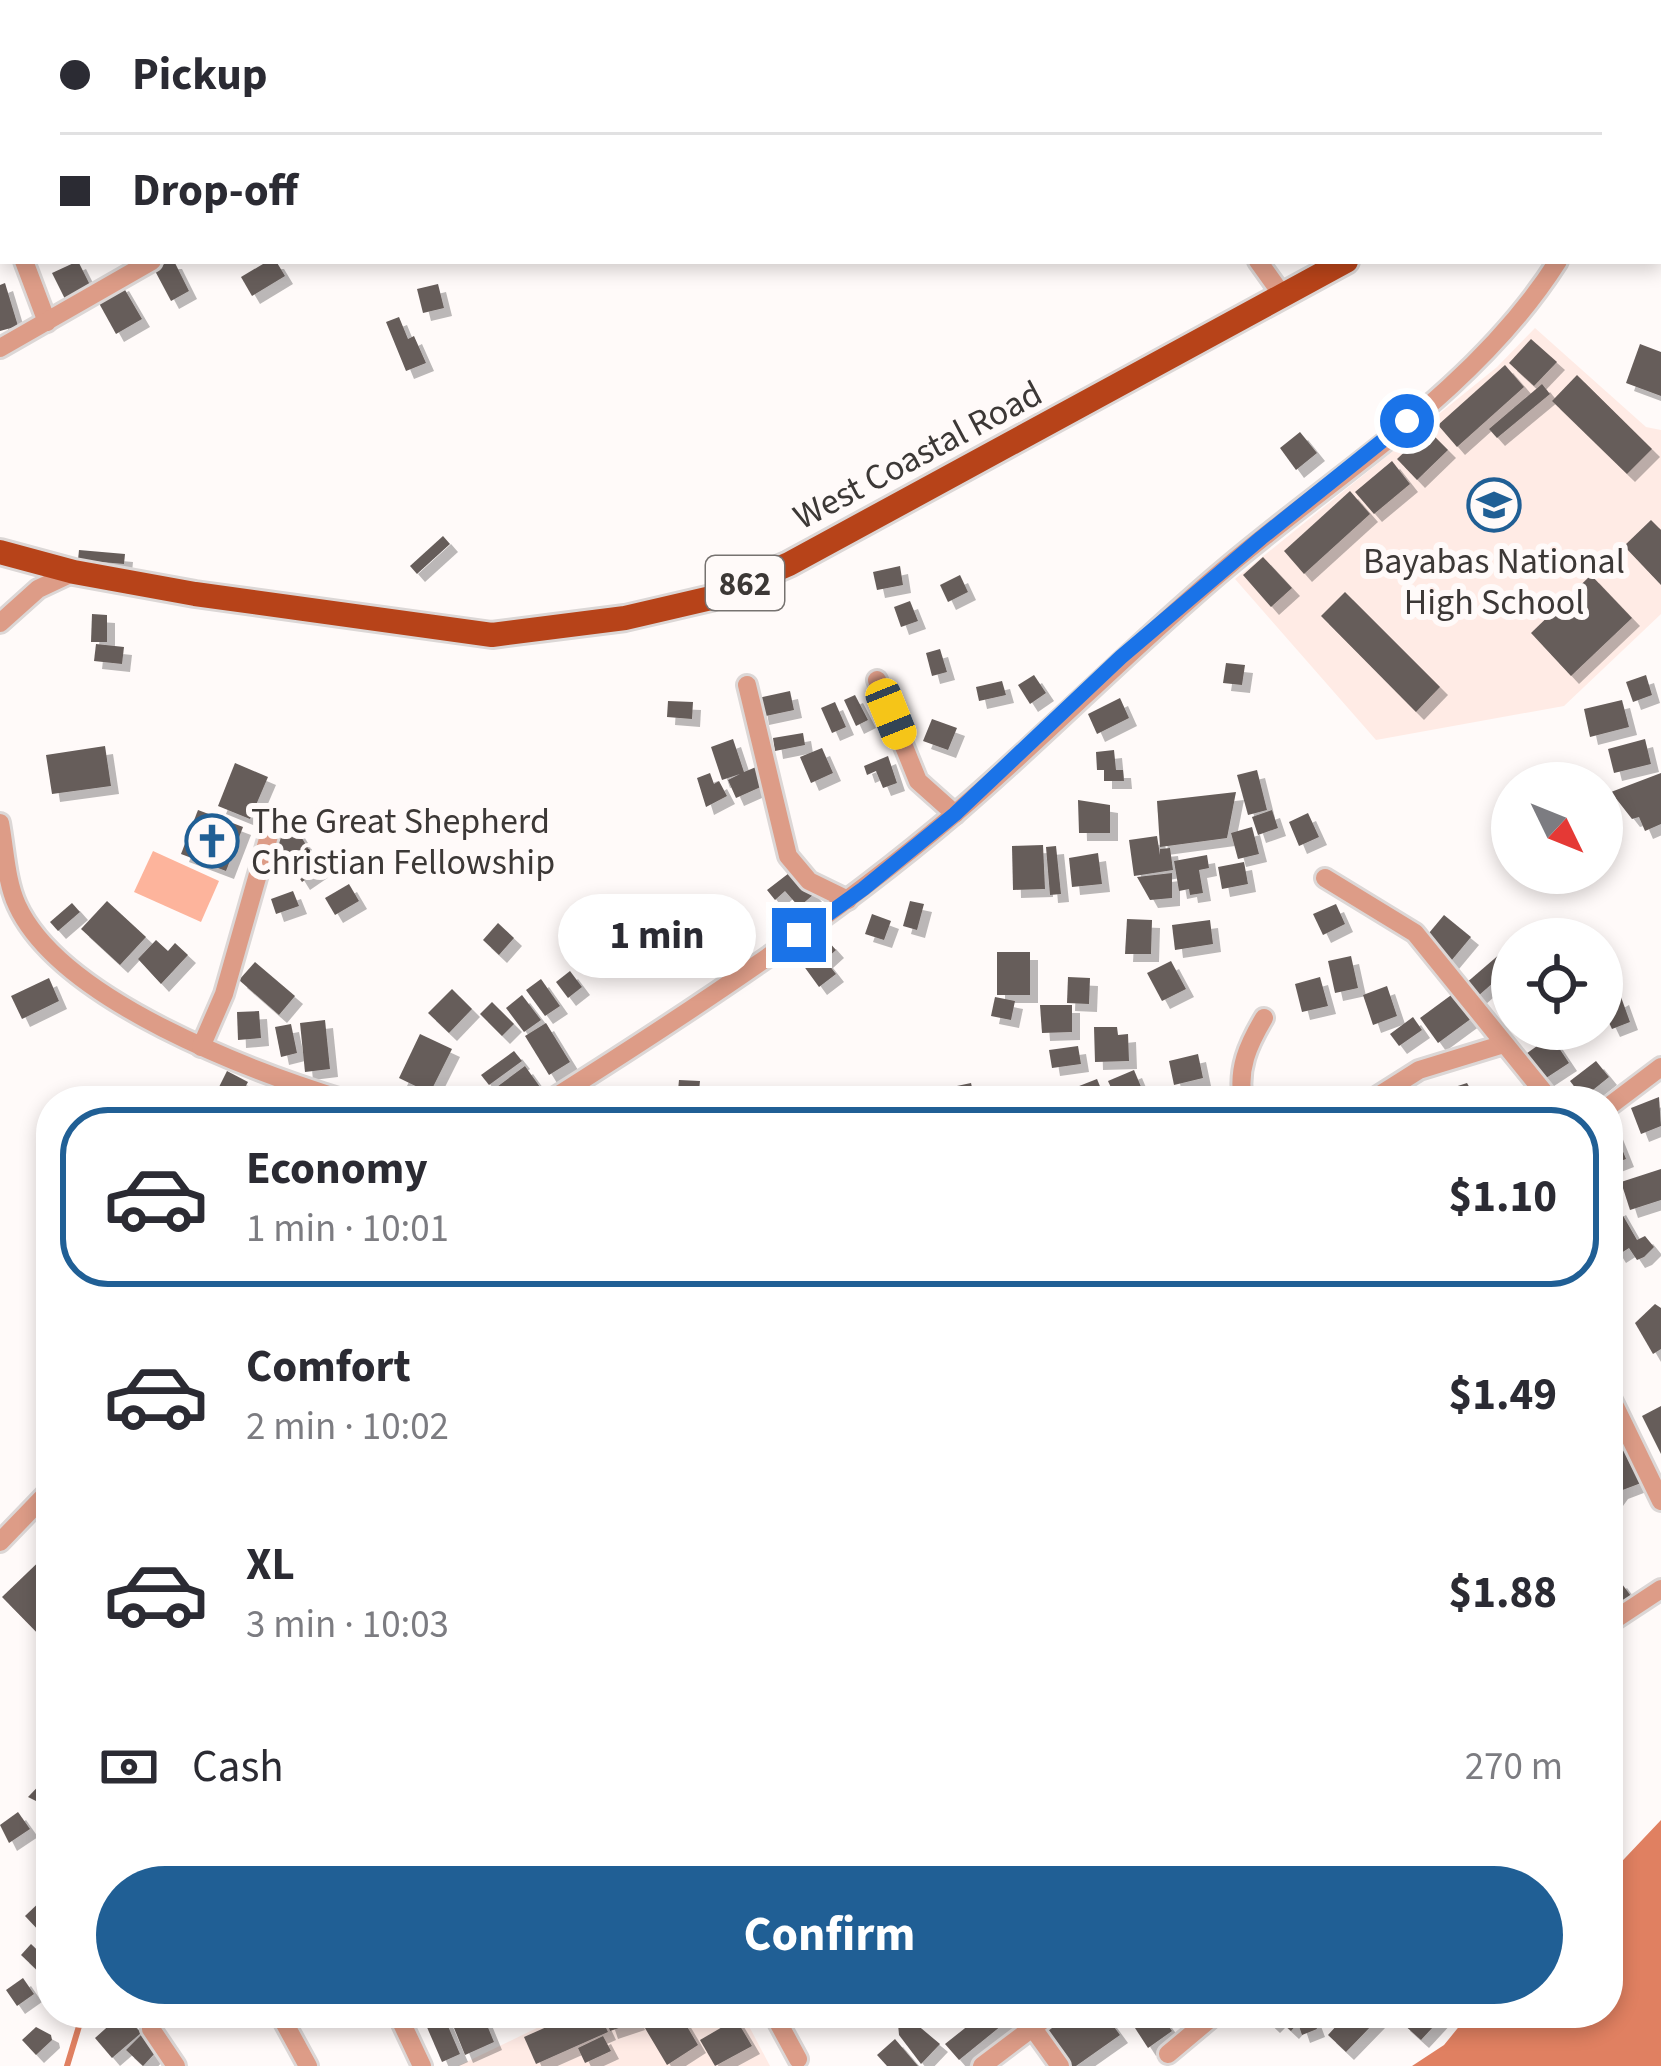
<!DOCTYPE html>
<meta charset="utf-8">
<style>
body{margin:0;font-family:"Source Sans 3",sans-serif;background:#f7f7f7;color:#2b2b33;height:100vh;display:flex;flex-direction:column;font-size:45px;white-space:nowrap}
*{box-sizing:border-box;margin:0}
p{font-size:39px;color:#7c7c81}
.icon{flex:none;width:66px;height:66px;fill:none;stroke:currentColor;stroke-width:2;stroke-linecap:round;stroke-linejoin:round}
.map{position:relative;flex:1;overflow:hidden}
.details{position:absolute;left:36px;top:1086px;width:1587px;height:942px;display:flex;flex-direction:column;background:#fff;border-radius:48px;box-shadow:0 6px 18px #0003}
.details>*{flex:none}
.top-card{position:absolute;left:0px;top:0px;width:1662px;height:264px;box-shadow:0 6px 18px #0003;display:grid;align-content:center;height:264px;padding:0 60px;background:#fff}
.needle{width:78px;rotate:133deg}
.tools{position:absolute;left:1491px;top:762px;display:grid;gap:24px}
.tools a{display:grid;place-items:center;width:132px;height:132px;border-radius:50%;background:#fff;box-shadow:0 6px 18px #0003;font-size:60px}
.end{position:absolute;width:54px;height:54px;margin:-27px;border:15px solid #1a73e8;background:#fff;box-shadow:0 0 0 6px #fff}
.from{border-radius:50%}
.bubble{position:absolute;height:84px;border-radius:42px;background:#fff;box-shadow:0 6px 18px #0003;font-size:39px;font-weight:700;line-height:84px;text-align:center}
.car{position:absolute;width:36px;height:72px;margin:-36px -18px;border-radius:15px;box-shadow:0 0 9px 3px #0007;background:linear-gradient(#f5c518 24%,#345 0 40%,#f5c518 0 76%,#345 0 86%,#f5c518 0)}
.top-card b{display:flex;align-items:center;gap:42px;height:114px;font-size:45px}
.top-card b+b{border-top:3px solid #e1e1e2}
.top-card i{width:30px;height:30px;background:#2b2b33}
ul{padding:21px 0 0;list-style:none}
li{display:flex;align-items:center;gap:36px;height:180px;margin:0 24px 18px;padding:0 36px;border:6px solid transparent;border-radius:48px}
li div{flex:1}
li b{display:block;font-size:45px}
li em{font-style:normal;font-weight:700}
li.active{border-color:#205f95}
li>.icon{width:108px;height:108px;stroke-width:1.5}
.pay{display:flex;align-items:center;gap:30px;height:132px;padding:0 60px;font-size:45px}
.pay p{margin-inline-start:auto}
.cta{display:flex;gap:24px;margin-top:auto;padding:24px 60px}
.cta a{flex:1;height:138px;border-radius:72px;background:#205f95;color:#fff;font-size:48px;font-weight:700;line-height:138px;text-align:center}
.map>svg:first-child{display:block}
</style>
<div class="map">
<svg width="1661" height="2066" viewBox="0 0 1661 2066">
<defs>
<filter id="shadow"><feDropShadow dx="8" dy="8" stdDeviation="0" flood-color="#0004"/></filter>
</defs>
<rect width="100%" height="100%" fill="#fffaf9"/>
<g fill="#ffebe5">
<polygon points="1535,328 1646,427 1661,430 1661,614 1564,706 1376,740 1235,579 1497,367"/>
<polygon points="568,2013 742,2013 770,2066 458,2066"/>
</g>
<polygon fill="#fdb49c" points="153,851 219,881 201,922 134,892"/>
<polygon fill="#e08061" points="1661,1820 1661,2066 1412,2066 1444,2045 1470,2013 1608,2013 1608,1876"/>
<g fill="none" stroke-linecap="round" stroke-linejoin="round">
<polyline stroke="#e08061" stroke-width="6" points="67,2066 83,2013"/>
</g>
<g fill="#665d5a" filter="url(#shadow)">
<polygon points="78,261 91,287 65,299 52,273"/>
<polygon points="170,261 174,261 189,291 171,301 154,269"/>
<polygon points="268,261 276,261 285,276 252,296 241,277"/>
<polygon points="5,283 18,326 0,331 0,285"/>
<polygon points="121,283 142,319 116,334 95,296"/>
<polygon points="438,284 444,308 423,313 417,289"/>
<polygon points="399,317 408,339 414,336 426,363 406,371 386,322"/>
<polygon points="1531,339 1557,362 1534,386 1509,363"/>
<polygon points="1640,344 1661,352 1661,396 1626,383"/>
<polygon points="1505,365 1524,387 1457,447 1438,425"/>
<polygon points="1577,375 1652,449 1627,474 1552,401"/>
<polygon points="1542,384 1550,394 1497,438 1489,429"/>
<polygon points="1428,430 1448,450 1417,480 1397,459"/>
<polygon points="1300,432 1317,453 1296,470 1280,448"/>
<polygon points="1392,461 1410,484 1374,514 1355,492"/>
<polygon points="1350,491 1370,514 1304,574 1284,551"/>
<polygon points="1651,520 1661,530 1661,585 1624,546"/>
<polygon points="443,536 450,544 417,574 410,566"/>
<polygon points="79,550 125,554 124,564 78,560"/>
<polygon points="1263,557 1292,588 1271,607 1243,575"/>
<polygon points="900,566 903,585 877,590 873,572"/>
<polygon points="960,575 968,592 948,602 940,585"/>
<polygon points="1591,575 1632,618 1571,676 1531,633"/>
<polygon points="1345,592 1440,687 1416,712 1321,616"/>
<polygon points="910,601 918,621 901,627 894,607"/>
<polygon points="92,614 107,615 107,642 91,642"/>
<polygon points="96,644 124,647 122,664 94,661"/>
<polygon points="940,649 947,672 932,676 926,653"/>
<polygon points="1226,663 1245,665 1242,685 1223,683"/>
<polygon points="1034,675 1046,693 1030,704 1018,685"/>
<polygon points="1646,675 1652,695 1633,702 1626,682"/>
<polygon points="1002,681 1006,695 979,701 976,687"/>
<polygon points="790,691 794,710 761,717 758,698"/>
<polygon points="855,695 868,720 856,726 844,700"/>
<polygon points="1120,698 1129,718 1097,734 1088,714"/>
<polygon points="1622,700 1629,727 1590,737 1584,709"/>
<polygon points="668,701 693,702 692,719 667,717"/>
<polygon points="835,702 846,727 832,733 821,708"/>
<polygon points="932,719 957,728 948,750 923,741"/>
<polygon points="803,733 805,745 775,751 773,738"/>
<polygon points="733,739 744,772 756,767 765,785 736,798 728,780 740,774 722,780 711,747"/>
<polygon points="1645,739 1651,764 1614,773 1608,749"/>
<polygon points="105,746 111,786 52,794 46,755"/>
<polygon points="822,748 833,773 811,783 800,757"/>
<polygon points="1114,750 1116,770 1123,770 1124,781 1104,781 1104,770 1097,770 1096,752"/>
<polygon points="888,756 897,783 883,788 876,771 867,775 864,766"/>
<polygon points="235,763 268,777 250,819 218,806"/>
<polygon points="1257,770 1267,810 1248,815 1237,775"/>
<polygon points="710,773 714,784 719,781 727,796 706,807 697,778"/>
<polygon points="1661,773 1661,824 1645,831 1639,817 1632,819 1611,792"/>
<polygon points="1236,792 1227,838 1160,847 1157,801"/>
<polygon points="1078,800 1110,805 1110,833 1079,833"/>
<polygon points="198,810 243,827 226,871 181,854"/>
<polygon points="1272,810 1278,828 1258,835 1252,817"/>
<polygon points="1308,813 1319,837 1299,846 1289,822"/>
<polygon points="295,827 321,869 302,882 276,840"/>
<polygon points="1252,827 1259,854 1238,859 1231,833"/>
<polygon points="1157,836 1160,855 1160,849 1170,848 1173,870 1134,876 1129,840"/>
<polygon points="1043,845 1045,889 1013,890 1012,846"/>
<polygon points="1056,846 1061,894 1050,895 1046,847"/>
<polygon points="1098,853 1102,884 1072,887 1069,858"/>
<polygon points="1207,855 1209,868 1199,870 1203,893 1190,895 1189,889 1179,891 1174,861"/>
<polygon points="1244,862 1248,884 1222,889 1218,867"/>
<polygon points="793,870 814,894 799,907 785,891 775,900 767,890"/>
<polygon points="1172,873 1172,898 1150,900 1137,877"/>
<polygon points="349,884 359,901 335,915 325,898"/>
<polygon points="293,891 299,906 276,914 271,899"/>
<polygon points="107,901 146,937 120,965 81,929"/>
<polygon points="910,901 924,904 917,930 903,926"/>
<polygon points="72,903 80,912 58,931 50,922"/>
<polygon points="1336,904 1345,924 1323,935 1313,914"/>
<polygon points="872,914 891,921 884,940 865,934"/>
<polygon points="1444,915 1471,937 1451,961 1424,939"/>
<polygon points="1127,919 1152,920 1151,954 1125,954"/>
<polygon points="1210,920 1213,944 1175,950 1172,925"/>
<polygon points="498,923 514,938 499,955 483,940"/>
<polygon points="156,940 168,951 175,943 188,955 161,984 138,959"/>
<polygon points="828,941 836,950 825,960 836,974 819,987 803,965"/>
<polygon points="1508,947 1512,952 1512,966 1477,997 1465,984"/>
<rect x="997" y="952" width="33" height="43"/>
<polygon points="1351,956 1358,988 1335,993 1328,961"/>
<polygon points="1171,961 1186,989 1162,1001 1147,973"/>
<polygon points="255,962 295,996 279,1015 239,980"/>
<polygon points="570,971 582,987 568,998 556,982"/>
<polygon points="1068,977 1090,978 1089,1004 1067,1003"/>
<polygon points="1320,977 1328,1006 1302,1012 1295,984"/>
<polygon points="49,978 59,1001 22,1019 11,996"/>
<polygon points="541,979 560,1006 545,1016 526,990"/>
<polygon points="1387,986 1397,1016 1373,1025 1363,995"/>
<polygon points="452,989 472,1009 449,1033 428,1013"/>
<polygon points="1454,993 1472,1018 1438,1043 1420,1018"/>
<polygon points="522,995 541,1020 524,1032 506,1008"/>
<polygon points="995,997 1015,1001 1011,1020 991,1016"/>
<polygon points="1621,997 1630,1022 1612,1029 1602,1008"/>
<polygon points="492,1002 514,1024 502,1036 480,1014"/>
<polygon points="1040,1005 1072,1005 1072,1032 1042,1033"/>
<polygon points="259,1011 261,1038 238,1040 237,1012"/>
<polygon points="1413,1017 1422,1030 1399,1046 1390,1034"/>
<polygon points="325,1020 330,1069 305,1072 300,1023"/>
<polygon points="546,1023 570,1062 549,1075 525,1036"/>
<polygon points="291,1024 297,1053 281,1057 275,1027"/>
<polygon points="1094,1027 1117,1027 1118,1035 1128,1034 1129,1061 1095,1062"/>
<polygon points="420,1034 452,1049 430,1093 399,1078"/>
<polygon points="1551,1036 1569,1063 1540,1082 1523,1056"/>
<polygon points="1078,1046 1081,1064 1052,1068 1049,1050"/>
<polygon points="514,1051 522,1061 489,1085 481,1075"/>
<polygon points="1198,1054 1203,1078 1174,1085 1169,1061"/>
<polygon points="1596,1061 1609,1077 1583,1098 1570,1081"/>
<polygon points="525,1066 540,1087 521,1101 478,1101"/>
<polygon points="1134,1070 1147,1101 1117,1101 1108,1081"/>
<polygon points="227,1071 248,1082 240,1097 219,1087"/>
<polygon points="1097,1079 1106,1101 1079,1101 1074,1088"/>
<polygon points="679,1080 700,1081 698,1101 677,1101"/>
<polygon points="971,1083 975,1101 921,1101 919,1094"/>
<polygon points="1467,1083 1477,1101 1433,1101 1430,1095"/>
<polygon points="1659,1097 1661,1126 1641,1134 1631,1108"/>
<polygon points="1614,1129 1626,1159 1608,1166 1608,1132"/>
<polygon points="1661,1169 1661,1200 1630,1210 1621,1182"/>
<polygon points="1618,1207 1637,1240 1645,1236 1654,1247 1644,1257 1637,1260 1629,1248 1618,1255 1608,1239 1608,1213"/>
<polygon points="1655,1304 1661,1308 1661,1349 1653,1354 1635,1323"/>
<polygon points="1661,1406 1661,1454 1642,1416"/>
<polygon points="1627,1442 1641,1483 1620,1491 1615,1498 1608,1493 1608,1445"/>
<polygon points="51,1550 51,1647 2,1597"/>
<polygon points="1619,1580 1634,1600 1618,1612 1608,1599 1608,1588"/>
<polygon points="51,1773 51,1804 48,1807 28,1797"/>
<polygon points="18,1812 30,1829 9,1843 0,1825"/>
<polygon points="47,1895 51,1899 51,1923 41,1933 25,1916"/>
<polygon points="31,1944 51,1963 41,1974 21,1955"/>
<polygon points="23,1978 34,1994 17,2006 6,1990"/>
<polygon points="123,2013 141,2033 112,2058 95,2038"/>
<polygon points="477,2013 482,2013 494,2042 465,2055 452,2023"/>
<polygon points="578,2013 599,2013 608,2032 536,2064 524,2037"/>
<polygon points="604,2013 634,2013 637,2022 610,2031"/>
<polygon points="636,2013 679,2013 698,2045 667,2065"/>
<polygon points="897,2013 903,2013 940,2044 921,2064 899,2035"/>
<polygon points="984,2013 1017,2013 959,2060 945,2044"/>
<polygon points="1066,2013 1104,2013 1120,2035 1076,2066 1068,2066 1042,2030"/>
<polygon points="1159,2013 1172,2031 1148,2048 1135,2028"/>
<polygon points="1259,2013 1311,2013 1317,2029 1302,2035 1298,2023 1291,2031 1278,2019 1272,2025"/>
<polygon points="1348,2013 1358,2023 1368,2013 1378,2019 1346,2052 1328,2035"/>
<polygon points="1411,2013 1446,2013 1421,2040 1402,2023"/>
<polygon points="444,2017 460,2054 442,2062 426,2025"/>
<polygon points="736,2019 752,2046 715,2066 700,2040"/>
<polygon points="36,2027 51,2035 52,2040 36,2055 22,2040"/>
<polygon points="141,2035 156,2052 143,2066 126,2050"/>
<polygon points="603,2036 611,2051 585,2063 578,2048"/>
<polygon points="895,2039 918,2066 887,2066 877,2055"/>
</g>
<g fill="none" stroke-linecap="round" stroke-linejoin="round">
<g stroke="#dcd7d6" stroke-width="24">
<g id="minor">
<polyline points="42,0 43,3"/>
<polyline points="67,3 73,0"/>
<polyline points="0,196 3,204"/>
<polyline points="24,261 47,322"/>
<polyline points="1258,261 1283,296"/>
<polyline points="0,348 152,261"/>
<polyline points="0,623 38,589 74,572"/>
<polyline points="877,680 918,781 955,814"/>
<polyline points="747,685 788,856 809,881 848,900"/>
<path d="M 0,823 C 5,850 6,881 17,905 C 61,1001 253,1072 348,1101"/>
<polyline points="1325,878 1415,933 1551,1101"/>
<polyline points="201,1047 224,994 270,832"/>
<path d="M 549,1101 C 690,1012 830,920 957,812 C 1048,734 1133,646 1226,568 C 1339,472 1477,389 1558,261"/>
<path d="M 1243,1101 C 1237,1069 1248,1045 1264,1018"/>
<polyline points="1370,1101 1419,1070 1504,1044"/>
<polyline points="1608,1107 1661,1067"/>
<polyline points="1608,1392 1661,1501"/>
<polyline points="0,1542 51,1489"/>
<polyline points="1608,1624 1661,1589"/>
<polyline points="279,2013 308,2066"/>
<polyline points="397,2013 422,2066"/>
<polyline points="773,2013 798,2059"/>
<polyline points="1022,2013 1060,2066"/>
<polyline points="151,2029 176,2066"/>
<polyline points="1168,2054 1217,2013"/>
<polyline points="982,2066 1052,2013"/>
</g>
</g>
<g stroke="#dcd7d6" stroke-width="30">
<g id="major">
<polyline points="1659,84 1661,83"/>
<polyline points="0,552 74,572 195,594 492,635 625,618 711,598 789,564 1346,261"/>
</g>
</g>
<use href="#minor" stroke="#dd9c87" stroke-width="18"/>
<use href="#major" stroke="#b74319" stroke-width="24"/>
</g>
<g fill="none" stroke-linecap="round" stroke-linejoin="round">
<polyline stroke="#1a73e8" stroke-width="15" points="799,935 863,889 955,814 1121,657 1261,538 1407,421"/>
</g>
<defs>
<g id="school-ring" transform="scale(2.7)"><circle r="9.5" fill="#fffaf9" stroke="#205f95" stroke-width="1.5"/><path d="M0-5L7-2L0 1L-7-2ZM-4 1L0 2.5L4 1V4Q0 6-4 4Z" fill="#205f95"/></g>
<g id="church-ring" transform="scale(2.7)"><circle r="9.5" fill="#fffaf9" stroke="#205f95" stroke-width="1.5"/><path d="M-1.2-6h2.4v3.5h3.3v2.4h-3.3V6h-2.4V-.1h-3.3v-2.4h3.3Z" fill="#205f95"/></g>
</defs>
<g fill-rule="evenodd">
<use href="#school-ring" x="1494" y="505"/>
<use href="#church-ring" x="212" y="841"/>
</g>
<g text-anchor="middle" stroke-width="12" stroke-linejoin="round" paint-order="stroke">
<rect fill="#fffaf9" stroke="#767270" stroke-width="3" x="706" y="556" width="78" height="54" rx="9"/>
<g font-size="33" font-weight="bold" fill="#3c3836">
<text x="745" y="595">862</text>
</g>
<g font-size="36" fill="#3c3836" stroke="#fffaf9">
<text transform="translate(917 454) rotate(-28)" y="13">West Coastal Road</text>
</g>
<g font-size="36" fill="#3c3836" stroke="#fffaf9">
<text x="1494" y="573">Bayabas National<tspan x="1494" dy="41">High School</tspan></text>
<text x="251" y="833" text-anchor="start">The Great Shepherd<tspan x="251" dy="41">Christian Fellowship</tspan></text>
</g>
</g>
</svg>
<div class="tools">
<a><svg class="needle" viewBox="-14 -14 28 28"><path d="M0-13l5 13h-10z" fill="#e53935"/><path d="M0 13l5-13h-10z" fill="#7c7c81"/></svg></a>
<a><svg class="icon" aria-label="locate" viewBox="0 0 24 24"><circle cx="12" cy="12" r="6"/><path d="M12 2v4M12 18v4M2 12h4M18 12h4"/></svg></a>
</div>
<i class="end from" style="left:1407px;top:421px"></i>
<i class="end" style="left:799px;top:935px"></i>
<div class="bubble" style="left:558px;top:894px;width:198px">1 min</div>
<i class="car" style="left:891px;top:714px;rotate:158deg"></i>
<div class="top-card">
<b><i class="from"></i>Pickup</b>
<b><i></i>Drop-off</b>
</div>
<section class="details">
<ul>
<li class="active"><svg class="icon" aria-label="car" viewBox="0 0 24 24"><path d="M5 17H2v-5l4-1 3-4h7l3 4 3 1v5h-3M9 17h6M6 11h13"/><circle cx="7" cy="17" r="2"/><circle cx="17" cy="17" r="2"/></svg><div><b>Economy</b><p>1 min · 10:01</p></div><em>$1.10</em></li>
<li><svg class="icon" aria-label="car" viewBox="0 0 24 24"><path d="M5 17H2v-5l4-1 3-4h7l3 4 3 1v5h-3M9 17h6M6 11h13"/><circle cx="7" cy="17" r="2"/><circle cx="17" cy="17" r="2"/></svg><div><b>Comfort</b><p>2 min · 10:02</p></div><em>$1.49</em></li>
<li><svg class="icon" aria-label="car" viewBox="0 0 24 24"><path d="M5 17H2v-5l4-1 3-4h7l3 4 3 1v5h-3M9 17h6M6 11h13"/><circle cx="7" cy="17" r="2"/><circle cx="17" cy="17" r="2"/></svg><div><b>XL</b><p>3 min · 10:03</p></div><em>$1.88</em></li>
</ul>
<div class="pay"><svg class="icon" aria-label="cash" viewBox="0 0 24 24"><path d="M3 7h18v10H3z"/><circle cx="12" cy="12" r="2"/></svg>Cash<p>270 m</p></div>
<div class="cta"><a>Confirm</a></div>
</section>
</div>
